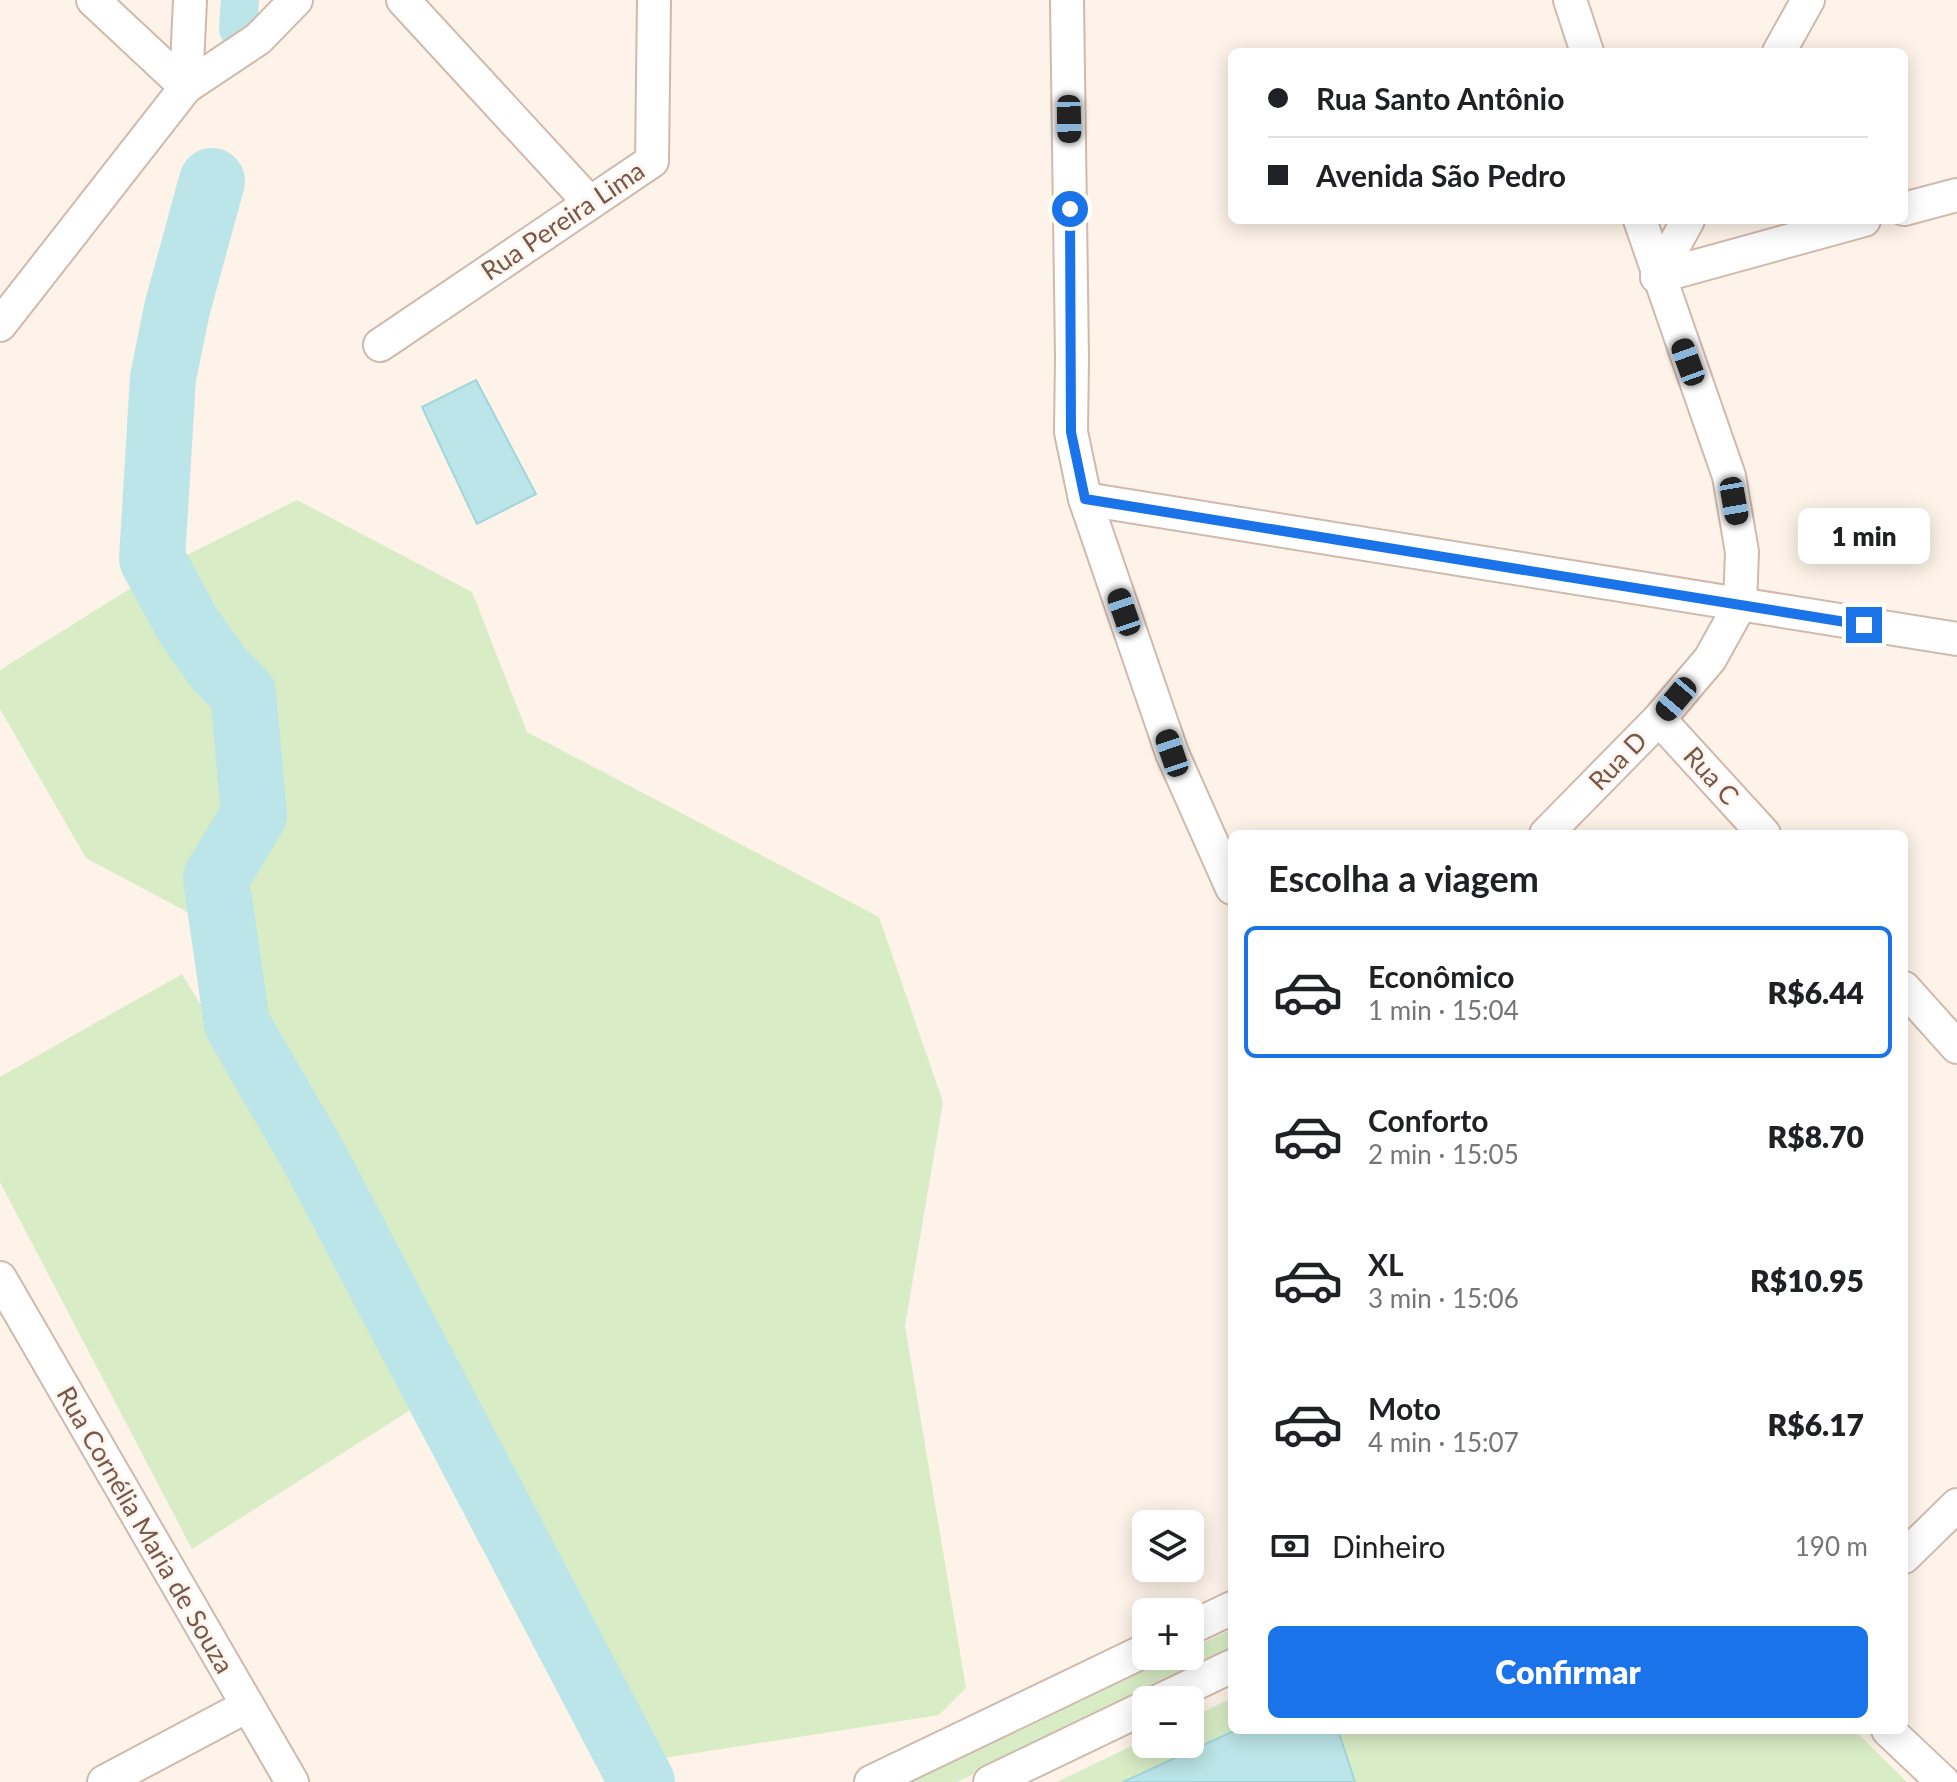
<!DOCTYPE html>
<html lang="pt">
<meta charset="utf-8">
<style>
body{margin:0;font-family:Lato,sans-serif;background:#f2f2f2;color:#202124;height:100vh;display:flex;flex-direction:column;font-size:30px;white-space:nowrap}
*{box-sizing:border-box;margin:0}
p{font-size:26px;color:#757577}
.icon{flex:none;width:44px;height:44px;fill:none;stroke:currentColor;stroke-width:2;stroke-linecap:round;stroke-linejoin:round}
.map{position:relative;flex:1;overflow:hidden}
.sheet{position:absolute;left:1228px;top:830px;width:680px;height:904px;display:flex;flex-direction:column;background:#fff;border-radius:12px;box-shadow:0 4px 20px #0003}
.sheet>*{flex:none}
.top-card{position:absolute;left:1228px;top:48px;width:680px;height:176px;border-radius:12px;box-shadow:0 4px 20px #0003;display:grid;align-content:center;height:176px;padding:0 40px;background:#fff}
.controls{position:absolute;left:1132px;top:1510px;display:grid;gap:16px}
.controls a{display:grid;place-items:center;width:72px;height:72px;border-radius:12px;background:#fff;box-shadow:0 4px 20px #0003;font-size:40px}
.end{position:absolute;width:36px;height:36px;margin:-18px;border:10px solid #1a73e8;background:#fff;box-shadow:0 0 0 4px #fff}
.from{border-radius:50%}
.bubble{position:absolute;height:56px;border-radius:12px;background:#fff;box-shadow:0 4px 20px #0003;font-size:26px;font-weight:800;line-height:56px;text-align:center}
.car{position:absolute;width:24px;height:48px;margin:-24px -12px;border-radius:10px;box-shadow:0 0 6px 2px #0007;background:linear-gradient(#222 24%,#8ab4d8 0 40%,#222 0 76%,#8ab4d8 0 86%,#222 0)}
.top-card b{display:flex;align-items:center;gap:28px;height:76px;font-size:30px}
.top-card b+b{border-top:2px solid #e0e0e0}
.top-card i{width:20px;height:20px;background:#202124}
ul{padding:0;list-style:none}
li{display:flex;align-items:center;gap:24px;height:132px;margin:0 16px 12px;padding:0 24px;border:4px solid transparent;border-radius:12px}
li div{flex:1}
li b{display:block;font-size:30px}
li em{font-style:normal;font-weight:800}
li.on{border-color:#1a73e8}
li>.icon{width:72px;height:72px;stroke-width:1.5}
h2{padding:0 40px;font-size:36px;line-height:96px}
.pay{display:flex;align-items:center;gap:20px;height:88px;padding:0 40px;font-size:30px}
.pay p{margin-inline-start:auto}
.cta{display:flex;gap:16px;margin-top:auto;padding:16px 40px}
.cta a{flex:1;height:92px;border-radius:12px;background:#1a73e8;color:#fff;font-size:32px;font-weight:800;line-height:92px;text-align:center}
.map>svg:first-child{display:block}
</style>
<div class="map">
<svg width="1957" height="1782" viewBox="0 0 1957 1782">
<rect width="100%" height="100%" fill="#fdf3e8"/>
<g fill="#d8ecc6">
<polygon points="297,500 472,592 527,732 879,917 943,1102 905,1326 966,1688 939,1715 619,1765 476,1513 451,1355 301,1069 204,921 86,858 0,709 0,670 171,563"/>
<polygon points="182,974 437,1393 192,1549 0,1182 0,1077"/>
<polygon points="1232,1629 1232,1651 957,1782 907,1782 1174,1656 1190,1656 1190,1649"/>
<polygon points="1232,1698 1232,1730 1854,1730 1907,1782 1057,1782 1146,1739 1146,1744 1190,1744 1190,1718"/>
</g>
<g fill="#bbe5e8" stroke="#a1d6da" stroke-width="2">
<polygon points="476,380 536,494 477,524 422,407"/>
<polygon points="1236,1730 1338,1730 1355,1782 1123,1782"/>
</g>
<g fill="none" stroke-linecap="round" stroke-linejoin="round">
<polyline stroke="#bbe5e8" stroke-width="38" points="238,29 240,0"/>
<polyline stroke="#bbe5e8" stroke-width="66" points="212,181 177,309 163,378 152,559 189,627 219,669 243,693 254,815 216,878 237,1024 314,1157 642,1782"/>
<g stroke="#d0b9ad" stroke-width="36">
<g id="minor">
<polyline points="93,0 186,87"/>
<polyline points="403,0 590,203"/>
<polyline points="1067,0 1072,358 1071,432 1085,499 1172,753 1232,888"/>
<polyline points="1570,0 1587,52"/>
<polyline points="1779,52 1808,0"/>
<polyline points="186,87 190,0"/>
<polyline points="1904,209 1957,195"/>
<polyline points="1657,277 1864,220"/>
<polyline points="1657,277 1688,220"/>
<polyline points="0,325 186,87 258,39 296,0"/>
<polyline points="380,345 652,161 654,0"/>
<polyline points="1085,499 1957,639"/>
<polyline points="1659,719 1764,834"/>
<polyline points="1546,834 1659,719 1710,659 1740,605 1742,552 1729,476 1640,220"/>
<polyline points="1904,988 1957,1047"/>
<polyline points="0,1278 292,1782"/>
<polyline points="1904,1557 1957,1505"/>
<polyline points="1190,1628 1232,1608"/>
<polyline points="1161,1700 1232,1666"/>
<polyline points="1888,1730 1943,1782"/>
<polyline points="104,1782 247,1706"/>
<polyline points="871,1782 1146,1650"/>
<polyline points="990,1782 1146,1707"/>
</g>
</g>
<use href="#minor" stroke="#fff" stroke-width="32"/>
</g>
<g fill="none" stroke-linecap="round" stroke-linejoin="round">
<polyline stroke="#1a73e8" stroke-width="10" points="1070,209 1071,432 1085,499 1864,625"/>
</g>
<g text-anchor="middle" stroke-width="6" stroke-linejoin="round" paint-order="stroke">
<g font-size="26" fill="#79574b" stroke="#fff7ef">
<text transform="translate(563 221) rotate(-34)" y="9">Rua Pereira Lima</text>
<text transform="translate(1618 761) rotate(-46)" y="9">Rua D</text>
<text transform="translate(1711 776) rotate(48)" y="9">Rua C</text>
<text transform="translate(145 1530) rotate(60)" y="9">Rua Cornélia Maria de Souza</text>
</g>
</g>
</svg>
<div class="controls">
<a><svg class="icon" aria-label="layers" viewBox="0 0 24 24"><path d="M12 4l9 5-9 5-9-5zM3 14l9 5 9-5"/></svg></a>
<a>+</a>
<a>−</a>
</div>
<i class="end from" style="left:1070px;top:209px"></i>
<i class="end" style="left:1864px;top:625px"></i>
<div class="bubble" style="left:1798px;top:508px;width:132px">1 min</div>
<i class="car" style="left:1069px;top:119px;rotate:179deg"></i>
<i class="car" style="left:1688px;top:362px;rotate:340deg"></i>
<i class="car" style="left:1734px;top:501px;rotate:170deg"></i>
<i class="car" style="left:1124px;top:612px;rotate:341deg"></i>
<i class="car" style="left:1676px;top:699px;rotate:220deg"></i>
<i class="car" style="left:1172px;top:753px;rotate:341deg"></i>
<div class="top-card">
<b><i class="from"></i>Rua Santo Antônio</b>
<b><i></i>Avenida São Pedro</b>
</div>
<section class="sheet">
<h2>Escolha a viagem</h2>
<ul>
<li class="on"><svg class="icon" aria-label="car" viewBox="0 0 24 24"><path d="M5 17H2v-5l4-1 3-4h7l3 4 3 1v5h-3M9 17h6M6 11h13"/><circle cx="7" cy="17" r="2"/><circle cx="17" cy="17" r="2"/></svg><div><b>Econômico</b><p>1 min · 15:04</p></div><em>R$6.44</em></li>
<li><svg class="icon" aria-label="car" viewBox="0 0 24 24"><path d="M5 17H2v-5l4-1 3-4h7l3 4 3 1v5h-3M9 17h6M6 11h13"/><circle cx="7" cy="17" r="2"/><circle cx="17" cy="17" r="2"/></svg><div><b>Conforto</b><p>2 min · 15:05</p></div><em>R$8.70</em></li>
<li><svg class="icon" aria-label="car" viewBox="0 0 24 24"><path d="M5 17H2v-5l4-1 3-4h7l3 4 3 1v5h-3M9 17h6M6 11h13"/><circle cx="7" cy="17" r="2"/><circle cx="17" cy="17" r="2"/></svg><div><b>XL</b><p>3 min · 15:06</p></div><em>R$10.95</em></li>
<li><svg class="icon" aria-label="car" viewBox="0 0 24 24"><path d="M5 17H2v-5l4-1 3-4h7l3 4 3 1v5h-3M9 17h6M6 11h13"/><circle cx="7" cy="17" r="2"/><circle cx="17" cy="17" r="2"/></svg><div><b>Moto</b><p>4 min · 15:07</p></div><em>R$6.17</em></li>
</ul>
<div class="pay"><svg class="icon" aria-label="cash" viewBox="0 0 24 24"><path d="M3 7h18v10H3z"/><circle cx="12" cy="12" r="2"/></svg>Dinheiro<p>190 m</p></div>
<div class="cta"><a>Confirmar</a></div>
</section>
</div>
